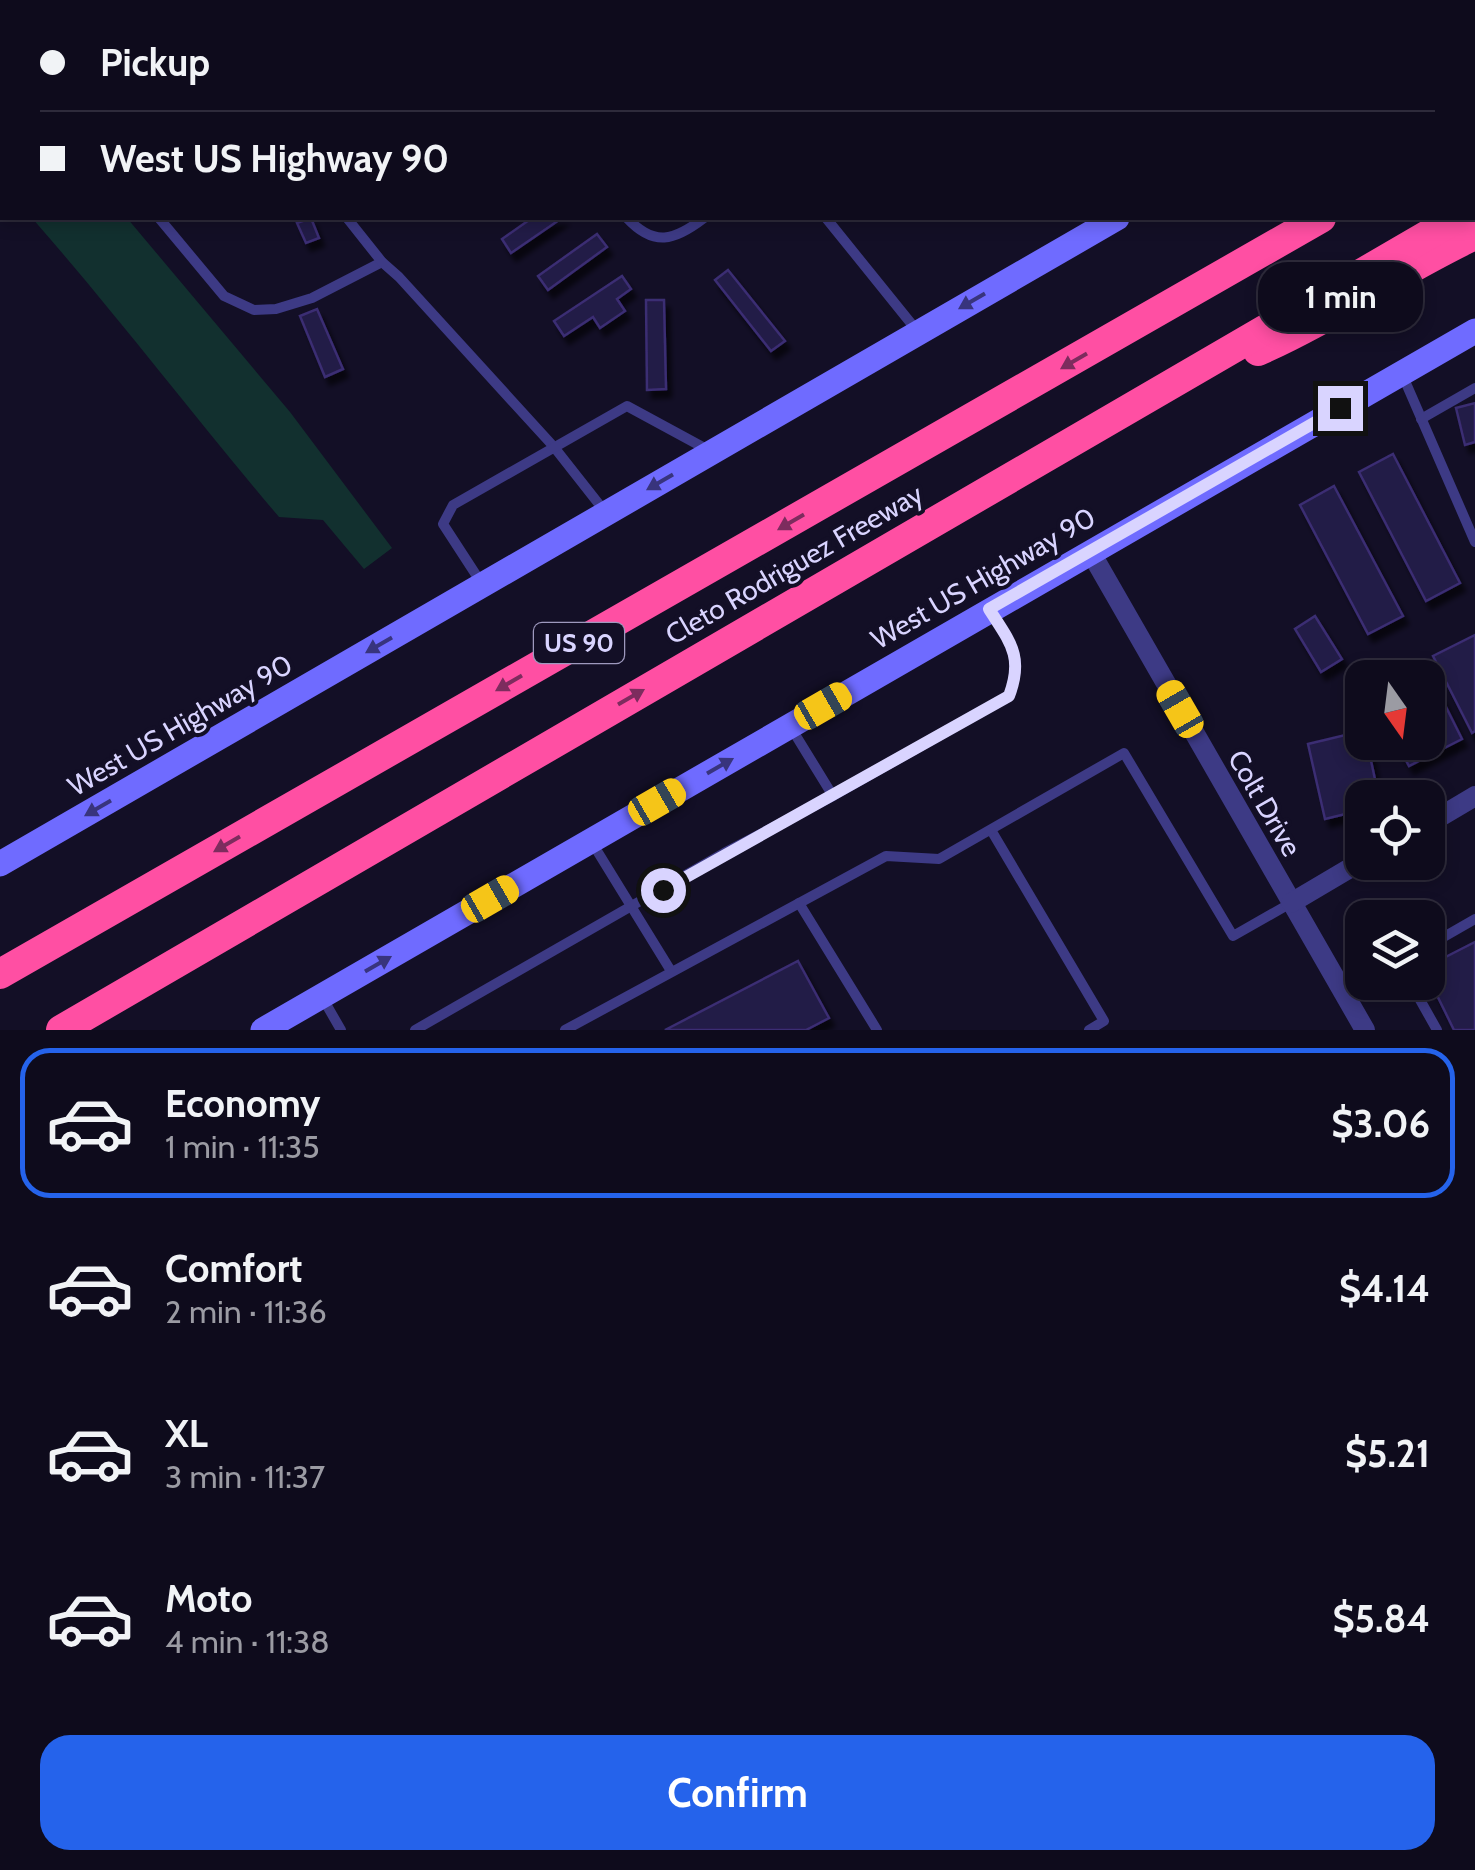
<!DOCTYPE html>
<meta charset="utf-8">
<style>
body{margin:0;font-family:Cabin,sans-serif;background:#171425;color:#f1f3f6;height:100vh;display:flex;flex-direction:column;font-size:38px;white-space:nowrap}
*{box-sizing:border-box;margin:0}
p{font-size:32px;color:#9b9ba3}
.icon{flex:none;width:55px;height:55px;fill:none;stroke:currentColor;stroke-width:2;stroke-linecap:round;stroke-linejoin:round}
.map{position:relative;height:1030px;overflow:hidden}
.panel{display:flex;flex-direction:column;background:#0e0b1c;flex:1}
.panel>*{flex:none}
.top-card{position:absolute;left:0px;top:0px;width:1475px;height:220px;box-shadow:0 5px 15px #0003,0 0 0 2px #2e2b3b;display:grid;align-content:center;height:220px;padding:0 40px;background:#0e0b1c}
.needle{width:65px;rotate:166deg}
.controls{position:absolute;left:1345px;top:660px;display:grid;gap:20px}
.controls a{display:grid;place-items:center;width:100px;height:100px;border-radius:20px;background:#0e0b1c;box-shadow:0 5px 15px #0003,0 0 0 2px #2e2b3b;font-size:50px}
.end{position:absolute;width:45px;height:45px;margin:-22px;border:12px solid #d9d4ff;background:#111;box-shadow:0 0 0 5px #111}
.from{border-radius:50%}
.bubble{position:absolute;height:70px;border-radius:30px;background:#0e0b1c;box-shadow:0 5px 15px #0003,0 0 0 2px #2e2b3b;font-size:32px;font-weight:800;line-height:70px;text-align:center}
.car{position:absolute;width:30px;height:60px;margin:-30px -15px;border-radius:12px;box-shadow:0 0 8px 2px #0007;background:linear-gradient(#f5c518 24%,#345 0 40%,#f5c518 0 76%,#345 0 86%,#f5c518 0)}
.top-card b{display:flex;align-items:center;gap:35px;height:95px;font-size:38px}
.top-card b+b{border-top:2px solid #2e2b3b}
.top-card i{width:25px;height:25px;background:#f1f3f6}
ul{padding:18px 0 0;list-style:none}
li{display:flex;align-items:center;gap:30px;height:150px;margin:0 20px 15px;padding:0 20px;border:5px solid transparent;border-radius:30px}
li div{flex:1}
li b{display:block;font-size:38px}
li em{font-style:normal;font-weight:800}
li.on{border-color:#2563eb}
li>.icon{width:90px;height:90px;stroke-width:1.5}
.button{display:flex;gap:20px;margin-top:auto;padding:20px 40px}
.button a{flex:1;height:115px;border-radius:30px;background:#2563eb;color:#fff;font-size:40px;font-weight:800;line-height:115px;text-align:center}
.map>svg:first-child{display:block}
</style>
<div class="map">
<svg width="1475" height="1030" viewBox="0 0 1475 1030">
<defs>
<filter id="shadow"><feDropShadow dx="5" dy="8" stdDeviation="2.5" flood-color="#0009"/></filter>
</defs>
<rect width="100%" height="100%" fill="#130f26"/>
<path fill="#12302f" d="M 32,218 L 127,218 L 290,412 L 392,548 L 364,569 L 323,520 L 279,517 C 195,418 117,315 32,218 Z"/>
<g fill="#241b47" stroke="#3b2d73" stroke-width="2.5" filter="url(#shadow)">
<polygon points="311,218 319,238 306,243 297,223"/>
<polygon points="532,218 562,218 511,253 502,239"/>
<polygon points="597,234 607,247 548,290 538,276"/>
<polygon points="728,270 785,341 771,351 715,280"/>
<polygon points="622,276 631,289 617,299 625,311 600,328 593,317 564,336 554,321"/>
<polygon points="646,300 664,300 666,389 647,390"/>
<polygon points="317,309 343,369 325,377 300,316"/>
<polygon points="1475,403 1475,442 1465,445 1456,408"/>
<polygon points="1393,454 1460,583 1426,601 1359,472"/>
<polygon points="1334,486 1403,616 1368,634 1300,505"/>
<polygon points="1315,616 1342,659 1321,672 1295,629"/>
<polygon points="1475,635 1475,731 1472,733 1433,656"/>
<polygon points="1424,663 1462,739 1409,766 1396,742 1428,742 1428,678 1394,678"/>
<polygon points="1362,731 1362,742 1367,742 1379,798 1362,798 1362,810 1325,819 1308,744"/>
<polygon points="1475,942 1475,1030 1454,1030 1428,977 1428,966"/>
<polygon points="798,961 829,1018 806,1030 665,1030"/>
</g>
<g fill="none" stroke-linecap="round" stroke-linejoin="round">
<g stroke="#3d3a85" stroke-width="10">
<polyline points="157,0 169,2"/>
<polyline points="176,0 178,2"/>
<polyline points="450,0 452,2"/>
<polyline points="819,0 821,2"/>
<polyline points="1305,0 1307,2"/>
<polyline points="0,27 2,30"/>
<polyline points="159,218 224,296 254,310 276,309 312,298 382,262"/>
<polyline points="347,218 382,262 399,277 554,447 606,513"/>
<path d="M 627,218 C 654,247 674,241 704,218"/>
<polyline points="826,218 918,332"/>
<polyline points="1402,374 1475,542"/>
<polyline points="1421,419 1475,388"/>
<polyline points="482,584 443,524 453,505 627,406 710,451"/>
<polyline points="790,726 833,796"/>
<polyline points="991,830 1104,1021 1089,1030"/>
<polyline points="591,841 671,971"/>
<polyline points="799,903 877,1030"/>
<polyline points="1428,946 1475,919"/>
<polyline points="1410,982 1437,1030"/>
<polyline points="1345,995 1365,982"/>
<polyline points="322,997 341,1030"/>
<path d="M 415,1030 L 724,853 L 833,796 L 1009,696 C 1024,656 1012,645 991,612"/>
<polyline points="565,1030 886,856 939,859 1124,753 1233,936 1291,903"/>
</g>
<g stroke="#3d3a85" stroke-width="20">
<polyline points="1090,551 1365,1030"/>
<polyline points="1428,824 1475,796"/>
<polyline points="1291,903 1362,861"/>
</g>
<g stroke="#6f6bff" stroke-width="25">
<polyline points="1472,11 1475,10"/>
<polyline points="0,864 1117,218"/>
<polyline points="263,1030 1475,331"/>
</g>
<g stroke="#ff4fa3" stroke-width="30">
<polyline points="1472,98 1475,96"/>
<polyline points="1472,129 1475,128"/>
<path d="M 1258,351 C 1333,318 1400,270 1475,235"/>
<polyline points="0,974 1321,218"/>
<polyline points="61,1030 1457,218"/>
</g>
</g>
<defs><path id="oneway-solid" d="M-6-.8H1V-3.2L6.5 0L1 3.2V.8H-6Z" transform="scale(2.5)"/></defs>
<g fill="#38347d">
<use href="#oneway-solid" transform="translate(972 301) rotate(150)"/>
<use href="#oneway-solid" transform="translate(660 482) rotate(150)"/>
<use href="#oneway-solid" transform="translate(379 645) rotate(150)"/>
<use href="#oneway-solid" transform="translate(720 766) rotate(-30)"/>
<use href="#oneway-solid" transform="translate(98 808) rotate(150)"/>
<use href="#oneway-solid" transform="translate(378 964) rotate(-30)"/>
</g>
<g fill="#7d2c5e">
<use href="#oneway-solid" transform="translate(1074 361) rotate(150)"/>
<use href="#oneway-solid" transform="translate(791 522) rotate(150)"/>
<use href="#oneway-solid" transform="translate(509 683) rotate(150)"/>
<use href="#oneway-solid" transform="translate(631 697) rotate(-30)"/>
<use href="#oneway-solid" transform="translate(227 844) rotate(150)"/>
</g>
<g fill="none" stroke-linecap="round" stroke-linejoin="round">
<path stroke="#d9d4ff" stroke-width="12" d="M 663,890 L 1009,696 C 1024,656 1010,642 989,609 L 1340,408"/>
</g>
<g text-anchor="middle" stroke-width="8" stroke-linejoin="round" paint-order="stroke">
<rect fill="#130f26" stroke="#9e99be" stroke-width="2.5" x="534" y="623" width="90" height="40" rx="8"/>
<g font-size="25" font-weight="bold" fill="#d9d4ff">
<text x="579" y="652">US 90</text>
</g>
<g font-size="28" fill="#d9d4ff" stroke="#130f26">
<text transform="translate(794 564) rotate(-30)" y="10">Cleto Rodriguez Freeway</text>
<text transform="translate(983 578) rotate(-30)" y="10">West US Highway 90</text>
<text transform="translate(180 725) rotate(-30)" y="10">West US Highway 90</text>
<text transform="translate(1265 803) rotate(60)" y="10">Colt Drive</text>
</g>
</g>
</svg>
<div class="controls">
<a><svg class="needle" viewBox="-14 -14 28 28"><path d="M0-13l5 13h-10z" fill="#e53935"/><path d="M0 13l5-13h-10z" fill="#9b9ba3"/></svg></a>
<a><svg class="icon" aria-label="locate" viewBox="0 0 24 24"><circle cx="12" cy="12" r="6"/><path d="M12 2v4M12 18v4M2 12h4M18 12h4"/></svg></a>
<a><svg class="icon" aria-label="layers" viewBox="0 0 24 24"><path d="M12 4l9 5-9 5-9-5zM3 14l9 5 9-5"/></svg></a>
</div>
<i class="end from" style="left:663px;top:890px"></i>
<i class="end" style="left:1340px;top:408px"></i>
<div class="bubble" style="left:1258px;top:262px;width:165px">1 min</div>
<i class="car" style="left:823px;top:706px;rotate:60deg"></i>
<i class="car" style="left:1180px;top:709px;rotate:330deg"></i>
<i class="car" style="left:657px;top:802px;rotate:60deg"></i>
<i class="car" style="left:490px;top:899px;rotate:60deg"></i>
<div class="top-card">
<b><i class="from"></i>Pickup</b>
<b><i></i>West US Highway 90</b>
</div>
</div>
<section class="panel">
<ul>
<li class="on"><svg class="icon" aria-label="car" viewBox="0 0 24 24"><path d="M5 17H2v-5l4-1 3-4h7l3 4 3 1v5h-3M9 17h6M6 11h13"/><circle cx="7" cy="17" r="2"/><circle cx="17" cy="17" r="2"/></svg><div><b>Economy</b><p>1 min · 11:35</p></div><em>$3.06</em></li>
<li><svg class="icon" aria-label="car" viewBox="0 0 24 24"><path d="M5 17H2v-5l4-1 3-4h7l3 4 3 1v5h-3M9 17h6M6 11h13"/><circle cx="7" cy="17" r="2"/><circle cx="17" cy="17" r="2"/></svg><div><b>Comfort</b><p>2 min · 11:36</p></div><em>$4.14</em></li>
<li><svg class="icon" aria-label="car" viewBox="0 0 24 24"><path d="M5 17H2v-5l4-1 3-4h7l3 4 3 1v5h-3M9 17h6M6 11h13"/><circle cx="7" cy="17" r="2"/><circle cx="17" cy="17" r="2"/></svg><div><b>XL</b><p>3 min · 11:37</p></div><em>$5.21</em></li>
<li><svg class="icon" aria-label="car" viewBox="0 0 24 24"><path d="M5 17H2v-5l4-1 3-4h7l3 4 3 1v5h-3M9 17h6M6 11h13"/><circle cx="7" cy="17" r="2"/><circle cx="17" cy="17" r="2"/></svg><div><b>Moto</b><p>4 min · 11:38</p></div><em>$5.84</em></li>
</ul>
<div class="button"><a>Confirm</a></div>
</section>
